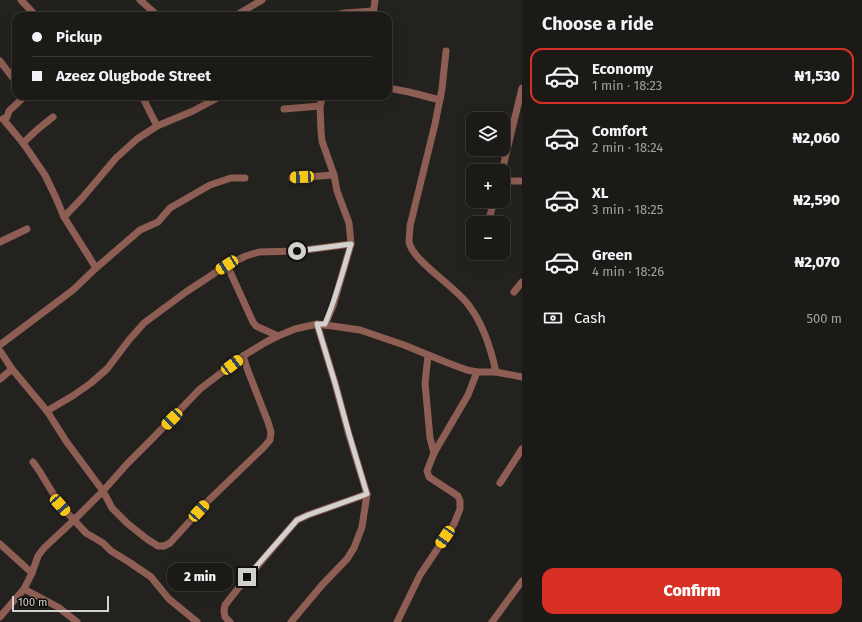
<!DOCTYPE html>
<meta charset="utf-8">
<style>
body{margin:0;font-family:"Fira Sans",sans-serif;background:#282723;color:#f1f3f6;height:100vh;display:flex;flex-direction:column;font-size:15px;white-space:nowrap}
*{box-sizing:border-box;margin:0}
p{font-size:13px;color:#a0a1a1}
.icon{flex:none;width:22px;height:22px;fill:none;stroke:currentColor;stroke-width:2;stroke-linecap:round;stroke-linejoin:round}
.map{position:relative;flex:1;overflow:hidden}
.sheet{display:flex;flex-direction:column;background:#1b1a16;width:340px}
.sheet>*{flex:none}
.guide{position:absolute;left:12px;top:12px;width:380px;height:88px;border-radius:12px;box-shadow:0 4px 16px #0002,0 0 0 1px #393835;display:grid;align-content:center;height:88px;padding:0 20px;background:#1b1a16}
.buttons{position:absolute;left:466px;top:112px;display:grid;gap:8px}
.buttons a{display:grid;place-items:center;width:44px;height:44px;border-radius:8px;background:#1b1a16;box-shadow:0 4px 16px #0002,0 0 0 1px #393835;font-size:20px}
.scale{position:absolute;left:12px;bottom:10px;width:97px;box-sizing:border-box;padding-left:4px;border:2px solid #d2d1ce;border-top:0;font-size:11px;line-height:14px;white-space:nowrap;color:#d2d1ce;-webkit-text-stroke:3px #0c0b0a;paint-order:stroke}
.end{position:absolute;width:18px;height:18px;margin:-9px;border:5px solid #d2d1ce;background:#111;box-shadow:0 0 0 2px #111}
.from{border-radius:50%}
.bubble{position:absolute;height:28px;border-radius:12px;background:#1b1a16;box-shadow:0 4px 16px #0002,0 0 0 1px #393835;font-size:13px;font-weight:800;line-height:28px;text-align:center}
.car{position:absolute;width:12px;height:24px;margin:-12px -6px;border-radius:5px;box-shadow:0 0 3px 1px #0007;background:linear-gradient(#f5c518 24%,#345 0 40%,#f5c518 0 76%,#345 0 86%,#f5c518 0)}
.guide b{display:flex;align-items:center;gap:14px;height:38px;font-size:15px}
.guide b+b{border-top:1px solid #393835}
.guide i{width:10px;height:10px;background:#f1f3f6}
ul{padding:0;list-style:none}
li{display:flex;align-items:center;gap:12px;height:56px;margin:0 8px 6px;padding:0 12px;border:2px solid transparent;border-radius:12px}
li div{flex:1}
li b{display:block;font-size:15px}
li em{font-style:normal;font-weight:800}
li.selected{border-color:#d93025}
li>.icon{width:36px;height:36px;stroke-width:1.5}
h2{padding:0 20px;font-size:18px;line-height:48px}
.pay{display:flex;align-items:center;gap:10px;height:44px;padding:0 20px;font-size:15px}
.pay p{margin-inline-start:auto}
.button{display:flex;gap:8px;margin-top:auto;padding:8px 20px}
.button a{flex:1;height:46px;border-radius:12px;background:#d93025;color:#fff;font-size:16px;font-weight:800;line-height:46px;text-align:center}
main{display:flex;flex:1;min-height:0}
.map>svg:first-child{display:block}
</style>
<main>
<div class="map">
<svg width="522" height="622" viewBox="0 0 522 622">
<rect width="100%" height="100%" fill="#24221e"/>
<g fill="none" stroke-linecap="round" stroke-linejoin="round">
<g stroke="#8e5e54" stroke-width="7">
<polyline points="21,0 36,16"/>
<polyline points="140,0 158,16"/>
<polyline points="235,16 262,0"/>
<polyline points="332,16 345,13 373,11"/>
<polyline points="373,16 375,0"/>
<path d="M 446,51 L 442,89 L 435,124 L 410,226 C 410,231 409,237 409,242 C 413,262 457,287 470,307 C 484,326 491,349 496,372"/>
<polyline points="0,61 16,82"/>
<polyline points="388,88 409,92 440,100"/>
<polyline points="23,96 23,98 9,111 7,117 3,119 23,143 45,175 56,198 64,217 96,268"/>
<polyline points="142,96 157,126"/>
<polyline points="324,96 322,99 320,106 321,131 322,141 334,175 337,191 349,223 351,244 333,306 325,325"/>
<polyline points="284,109 320,106"/>
<polyline points="23,143 38,129 53,117"/>
<polyline points="502,171 522,88"/>
<polyline points="292,178 334,175"/>
<polyline points="503,181 522,181"/>
<polyline points="64,217 83,197 116,158 137,139 157,126 193,111 221,96"/>
<polyline points="488,223 494,201"/>
<polyline points="0,242 27,229"/>
<polyline points="227,265 253,322 256,326 278,336"/>
<polyline points="514,292 522,282"/>
<polyline points="0,345 73,290 96,268 140,230 158,222 170,208 210,185 231,178 245,178"/>
<polyline points="0,351 12,369 47,411 66,441 103,491 112,508 128,524 147,539 158,546 164,546 170,543 208,501 263,448 270,440 271,432 268,422 248,371 243,356"/>
<polyline points="428,356 425,383 430,438 434,453"/>
<polyline points="0,379 12,369"/>
<polyline points="47,411 74,395 91,383 107,369 129,340 144,323 186,292 227,265 246,256 259,252 297,251 351,244"/>
<polyline points="33,462 40,472 60,505 86,533 103,543 111,551 129,562 151,577 169,599 197,622"/>
<polyline points="500,483 522,449"/>
<polyline points="0,544 32,573"/>
<polyline points="24,589 58,607 77,622"/>
<polyline points="0,617 24,589 32,573 38,556 44,548 74,520 103,491 127,464 153,438 200,389 243,356 266,342 278,336 295,329 317,324 325,325 360,330 404,345 448,363 467,370 477,372 496,372 522,377"/>
<polyline points="230,622 225,617 224,611 225,605 240,586 297,520 308,515 367,494"/>
<polyline points="291,622 322,585 347,559 354,548 362,527 367,494 349,435 335,383 317,324"/>
<polyline points="397,622 420,575 454,524 460,509 460,501 458,496 429,477 427,471 434,453 468,395 477,372"/>
<polyline points="492,622 522,581"/>
</g>
</g>
<g fill="none" stroke-linecap="round" stroke-linejoin="round">
<path stroke="#d2d1ce" stroke-width="5" d="M 247,577 L 297,520 L 308,515 L 367,494 L 349,434 L 335,383 L 317,324 L 325,324 C 336,298 343,271 351,244 L 297,251"/>
</g>
</svg>
<div class="buttons">
<a><svg class="icon" aria-label="layers" viewBox="0 0 24 24"><path d="M12 4l9 5-9 5-9-5zM3 14l9 5 9-5"/></svg></a>
<a>+</a>
<a>−</a>
</div>
<div class="scale">100 m</div>
<i class="end from" style="left:297px;top:251px"></i>
<i class="end" style="left:247px;top:577px"></i>
<div class="bubble" style="left:167px;top:563px;width:66px">2 min</div>
<i class="car" style="left:302px;top:177px;rotate:267deg"></i>
<i class="car" style="left:227px;top:265px;rotate:237deg"></i>
<i class="car" style="left:232px;top:365px;rotate:53deg"></i>
<i class="car" style="left:172px;top:419px;rotate:224deg"></i>
<i class="car" style="left:60px;top:505px;rotate:139deg"></i>
<i class="car" style="left:199px;top:511px;rotate:42deg"></i>
<i class="car" style="left:445px;top:537px;rotate:214deg"></i>
<div class="guide">
<b><i class="from"></i>Pickup</b>
<b><i></i>Azeez Olugbode Street</b>
</div>
</div>
<section class="sheet">
<h2>Choose a ride</h2>
<ul>
<li class="selected"><svg class="icon" aria-label="car" viewBox="0 0 24 24"><path d="M5 17H2v-5l4-1 3-4h7l3 4 3 1v5h-3M9 17h6M6 11h13"/><circle cx="7" cy="17" r="2"/><circle cx="17" cy="17" r="2"/></svg><div><b>Economy</b><p>1 min · 18:23</p></div><em>₦1,530</em></li>
<li><svg class="icon" aria-label="car" viewBox="0 0 24 24"><path d="M5 17H2v-5l4-1 3-4h7l3 4 3 1v5h-3M9 17h6M6 11h13"/><circle cx="7" cy="17" r="2"/><circle cx="17" cy="17" r="2"/></svg><div><b>Comfort</b><p>2 min · 18:24</p></div><em>₦2,060</em></li>
<li><svg class="icon" aria-label="car" viewBox="0 0 24 24"><path d="M5 17H2v-5l4-1 3-4h7l3 4 3 1v5h-3M9 17h6M6 11h13"/><circle cx="7" cy="17" r="2"/><circle cx="17" cy="17" r="2"/></svg><div><b>XL</b><p>3 min · 18:25</p></div><em>₦2,590</em></li>
<li><svg class="icon" aria-label="car" viewBox="0 0 24 24"><path d="M5 17H2v-5l4-1 3-4h7l3 4 3 1v5h-3M9 17h6M6 11h13"/><circle cx="7" cy="17" r="2"/><circle cx="17" cy="17" r="2"/></svg><div><b>Green</b><p>4 min · 18:26</p></div><em>₦2,070</em></li>
</ul>
<div class="pay"><svg class="icon" aria-label="cash" viewBox="0 0 24 24"><path d="M3 7h18v10H3z"/><circle cx="12" cy="12" r="2"/></svg>Cash<p>500 m</p></div>
<div class="button"><a>Confirm</a></div>
</section>
</main>
